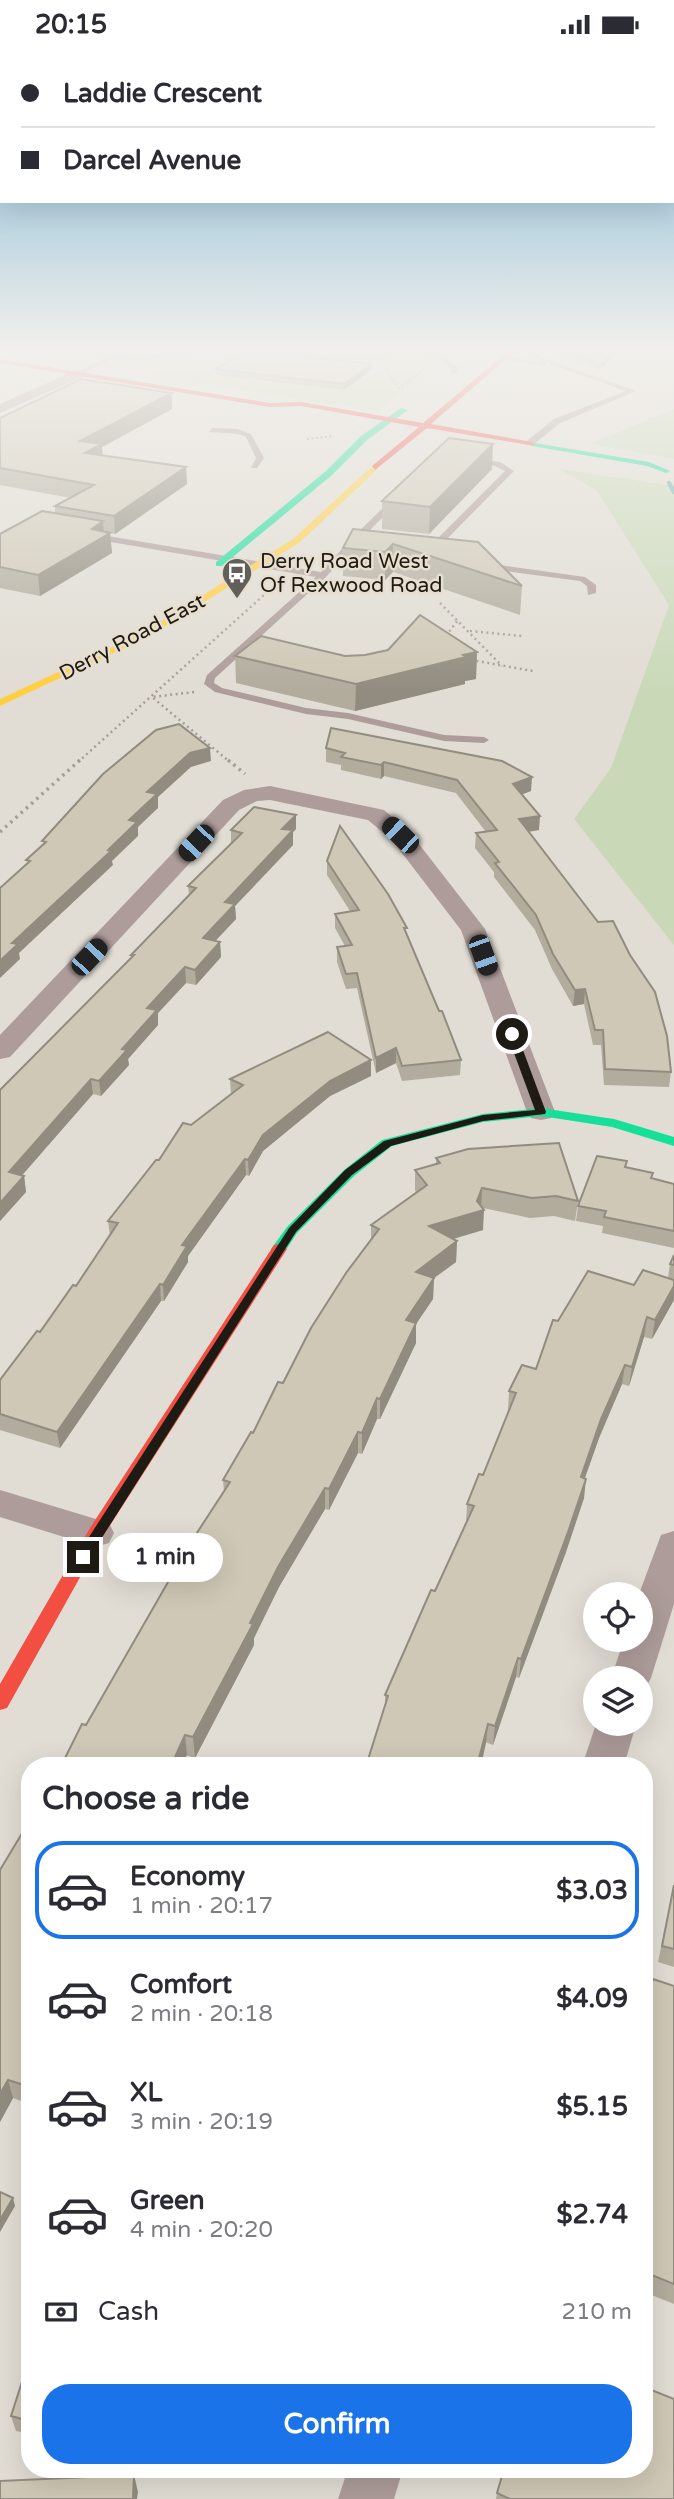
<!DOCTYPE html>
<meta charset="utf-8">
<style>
body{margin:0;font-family:"Varela Round",sans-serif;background:#f7f7f7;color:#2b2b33;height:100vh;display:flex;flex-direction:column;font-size:26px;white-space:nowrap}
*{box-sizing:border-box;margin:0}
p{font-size:23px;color:#7c7c81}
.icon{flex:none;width:38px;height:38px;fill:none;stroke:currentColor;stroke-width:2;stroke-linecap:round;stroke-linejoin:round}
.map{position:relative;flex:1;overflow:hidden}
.panel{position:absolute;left:21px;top:1708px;width:632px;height:721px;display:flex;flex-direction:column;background:#fff;border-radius:28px;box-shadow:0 7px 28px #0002}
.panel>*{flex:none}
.banner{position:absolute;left:0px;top:0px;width:676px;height:154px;box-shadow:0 7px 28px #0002;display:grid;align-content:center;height:154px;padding:0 21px;background:#fff}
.buttons{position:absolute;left:583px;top:1533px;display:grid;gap:14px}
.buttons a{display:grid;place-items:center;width:70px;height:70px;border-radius:50%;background:#fff;box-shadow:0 7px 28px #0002;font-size:35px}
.end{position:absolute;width:32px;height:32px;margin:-16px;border:9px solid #1e1b15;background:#fff;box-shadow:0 0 0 4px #fff}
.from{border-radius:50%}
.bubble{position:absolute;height:49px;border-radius:24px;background:#fff;box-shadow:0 7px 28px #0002;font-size:23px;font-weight:700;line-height:49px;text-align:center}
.car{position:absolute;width:21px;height:42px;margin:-21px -10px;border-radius:9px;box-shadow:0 0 5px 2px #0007;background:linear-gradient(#222 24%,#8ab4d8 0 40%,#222 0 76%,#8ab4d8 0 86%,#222 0)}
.banner b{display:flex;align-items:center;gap:24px;height:66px;font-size:26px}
.banner b+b{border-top:2px solid #e1e1e2}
.banner i{width:18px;height:18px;background:#2b2b33}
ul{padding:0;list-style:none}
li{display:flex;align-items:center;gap:21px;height:98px;margin:0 14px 10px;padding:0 7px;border:4px solid transparent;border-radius:28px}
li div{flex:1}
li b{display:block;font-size:26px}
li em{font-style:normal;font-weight:700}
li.active{border-color:#1a73e8}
li>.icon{width:63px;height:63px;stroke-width:1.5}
h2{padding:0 21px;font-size:32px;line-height:84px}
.pay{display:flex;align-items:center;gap:18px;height:77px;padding:0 21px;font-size:26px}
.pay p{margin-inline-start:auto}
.primary-button{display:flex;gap:14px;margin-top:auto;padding:14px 21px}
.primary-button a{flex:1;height:80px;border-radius:28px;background:#1a73e8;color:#fff;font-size:28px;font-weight:700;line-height:80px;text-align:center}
.status{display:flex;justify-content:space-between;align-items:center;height:49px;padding:0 35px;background:#fff;direction:ltr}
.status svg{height:19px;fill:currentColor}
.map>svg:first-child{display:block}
</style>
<div class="status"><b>20:15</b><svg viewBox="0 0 49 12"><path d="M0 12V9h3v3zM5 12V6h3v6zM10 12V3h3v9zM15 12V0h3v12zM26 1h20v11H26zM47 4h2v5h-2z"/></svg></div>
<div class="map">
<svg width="674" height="2450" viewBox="0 0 674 2450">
<rect width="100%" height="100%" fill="#e1ddd4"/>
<g fill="#c9d9b8">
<polygon points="0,299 461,299 377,362 0,303"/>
<polygon points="674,360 674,410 591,395"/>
<polygon points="559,420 674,437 674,896 574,770 611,719 669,556 597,442"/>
</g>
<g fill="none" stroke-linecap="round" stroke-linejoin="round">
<polyline stroke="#67b0ae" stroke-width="4.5" points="669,434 674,443"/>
<g stroke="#a89c99" stroke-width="2" stroke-dasharray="2 2.5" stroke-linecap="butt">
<polyline points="305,306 380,311 399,339"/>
<polyline points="370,316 393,299"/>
<polyline points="398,340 427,318"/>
<polyline points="307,390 334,387"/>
</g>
<g stroke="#a89c99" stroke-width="2.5" stroke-dasharray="2 3.5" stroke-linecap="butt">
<polyline points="440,554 502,617"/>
<polyline points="470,582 522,587"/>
<polyline points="446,587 458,571"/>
<polyline points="471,611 533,622"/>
<polyline points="194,643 152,648 230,713"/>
<polyline points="78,713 274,537"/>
</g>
<g stroke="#a89c99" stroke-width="3.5" stroke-dasharray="2.5 4.5" stroke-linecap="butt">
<polyline points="228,711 245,725"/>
<polyline points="0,783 80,711"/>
</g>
<g fill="#ad9c9a" fill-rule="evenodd">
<polygon points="204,299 221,299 136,312 113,310 79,326 74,325 122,301 125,303 120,307 136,308"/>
<polygon points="412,299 466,299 430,301 443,306 457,317 457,323 454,325 451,323 451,319 439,308 428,304 430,301"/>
<polygon points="521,299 528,299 543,309 636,342 560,374 533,396 527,396 527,392 554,370 626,342 547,314 544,317 501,310 504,308 542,313"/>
<polygon points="212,379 238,380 251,385 264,409 257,419 251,419 256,409 246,388 238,385 209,383"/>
<polygon points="468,409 500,413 514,422 443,494 418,491 418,487 438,489 505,422 495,417 468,413"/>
<polygon points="395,447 402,449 352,499 346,499 346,495"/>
<polygon points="90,484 321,523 342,500 363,502 363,506 347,505 326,528 215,629 214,634 222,639 306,659 348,664 444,686 484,688 489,691 484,694 444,692 348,670 306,665 215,643 204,635 207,626 316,528 87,489 87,485"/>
<polygon points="484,514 585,528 596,536 596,544 588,546 587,537 580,532 481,519 481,515"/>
</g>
<g fill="#ad9c9a" fill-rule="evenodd">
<polygon points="77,321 82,322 82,328 0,364 0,355"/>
<polygon points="270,737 384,761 408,781 485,880 555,1063 551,1069 541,1071 531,1069 527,1063 461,881 392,791 368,771 270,751 257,752 239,761 10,1008 0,1010 0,986 223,751 244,741"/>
<polygon points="0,1441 109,1474 114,1484 109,1494 96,1498 0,1468"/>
<polygon points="674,1482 674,1555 651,1629 645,1640 640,1642 640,1629 611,1629 624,1591 640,1591 639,1545 661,1486"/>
<polygon points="596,1675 636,1675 624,1717 582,1717"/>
<polygon points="348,2420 403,2420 394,2450 338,2450"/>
</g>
<g fill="#16e098" fill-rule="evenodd">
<polygon points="401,359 408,361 367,391 332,426 222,517 216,517 216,513 326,422 361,387"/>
<polygon points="529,393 649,413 670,422 666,424 647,417 532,397"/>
<polygon points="541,1059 614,1070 674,1088 674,1097 612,1078 541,1067 483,1073 392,1097 354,1127 297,1184 284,1204 274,1204 271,1200 287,1178 344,1121 382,1091 483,1065"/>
</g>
<polygon fill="#ffcf43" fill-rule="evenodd" points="372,417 379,419 299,494 148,588 0,657 0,650 142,584 293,490"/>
<g fill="#f24e42" fill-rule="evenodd">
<polygon points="512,299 519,299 431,375 532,393 535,397 427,379 375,421 372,417 419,378 301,357 270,358 0,314 0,310 270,354 301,353 423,374"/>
<polygon points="279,1195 287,1200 102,1489 7,1659 0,1661 0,1635 90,1479 274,1196"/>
</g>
</g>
<g fill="#b2ac9d">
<polygon points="566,299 620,299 600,321 563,307 563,302"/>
<polygon points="310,305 310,308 372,320 344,341 216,326 216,320"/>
<polygon points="172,360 102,398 102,406 186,418 187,435 115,485 110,484 112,504 40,547 0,539 0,485 55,464 55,457 71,449 0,436 0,369"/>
<polygon points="492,420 429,485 382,480 382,452"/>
<polygon points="353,480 522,537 520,566 393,523 385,531 343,527 343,499"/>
<polygon points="477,603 476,630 465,632 465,635 355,662 236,634 235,607 345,607"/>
<polygon points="326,699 531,742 522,745 539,781 529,783 671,1023 669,1038 604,1036 601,996 593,996 584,955 573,957 552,920 535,881 494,828 494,823 475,799 476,784 486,783 456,744 384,727 381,730 341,721 341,716 326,713"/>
<polygon points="254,758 296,766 296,780 293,783 293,796 235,857 236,870 215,892 220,893 221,908 196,936 186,934 158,964 158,976 128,1010 129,1016 101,1047 93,1045 22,1126 24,1127 26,1143 0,1172 0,1041 131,909 131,906 189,846 188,837 231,795 231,781"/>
<polygon points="327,812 407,885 439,962 461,1011 460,1026 402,1032 396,1014 376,1024 357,939 346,940 337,913 337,898 345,897 335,879 335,865 350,862 327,826"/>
<polygon points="371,1027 330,1047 263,1102 249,1127 246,1126 188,1207 188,1213 164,1252 161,1252 60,1399 0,1381 0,1331 76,1237 110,1187 108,1172 159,1111 191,1076 231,1045 230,1030"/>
<polygon points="436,1109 578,1152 575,1172 554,1167 530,1169 483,1159 483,1181 453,1190 457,1192 456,1213 434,1229 433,1250 416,1275 416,1294 380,1370 377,1370 362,1405 358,1404 329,1461 325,1460 279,1538 254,1589 254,1596 195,1709 86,1676 224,1443 223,1431 371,1191 371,1176 416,1144 415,1141 415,1121 436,1116"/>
<polygon points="627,1118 652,1129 674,1135 674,1199 602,1184 603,1177 576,1172 578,1157"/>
<polygon points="674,1206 674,1251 652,1290 644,1288 629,1337 622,1335 599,1389 585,1429 584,1449 566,1503 519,1629 516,1628 493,1696 385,1656 385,1646 435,1542 466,1474 467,1455 483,1426 509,1362 508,1362 509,1342 536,1320 558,1272 634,1236 668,1229 670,1215"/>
<polygon points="30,1771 30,2055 13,2049 0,2073 0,1821"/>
<polygon points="674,1835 674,1918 658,1913"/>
<polygon points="674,1937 674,2255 644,2243 644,1963"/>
<polygon points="30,2308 30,2385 16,2382 11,2367"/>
<polygon points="497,2444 674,2450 496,2450"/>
</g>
<g fill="#918c7f">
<polygon points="616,299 620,299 600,321 601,315"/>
<polygon points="372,315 372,320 344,341 344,335"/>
<polygon points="172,344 172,360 102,398 103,412 86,421 80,392"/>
<polygon points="493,395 492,420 429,485 430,458"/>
<polygon points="186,418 187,435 115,485 114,467"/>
<polygon points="103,472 104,487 110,484 112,504 40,547 38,526 92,480"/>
<polygon points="393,495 393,523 385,531 385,503"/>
<polygon points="477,603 476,630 465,632 465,635 355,662 356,635"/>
<polygon points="210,699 211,712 191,718 158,748 158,759 138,778 138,787 112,812 113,816 19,904 20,910 0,929 0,912 12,894 108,801 147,743 190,704"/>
<polygon points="384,713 384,727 381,730 381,716"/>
<polygon points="532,728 531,742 513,749 513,735"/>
<polygon points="296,766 296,780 293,783 293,796 235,857 236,870 204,904 203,889 225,853 282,780"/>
<polygon points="540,767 539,781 518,784 519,770"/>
<polygon points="220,893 221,908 196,936 195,921"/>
<polygon points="185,918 186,934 158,964 158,976 128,1010 129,1016 101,1047 99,1032 122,1000 147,959"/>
<polygon points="585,940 584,955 573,957 575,941"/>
<polygon points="396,999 396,1014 376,1024 376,1009"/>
<polygon points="371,1011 371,1027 330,1047 263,1102 249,1127 248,1111 263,1086 330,1032"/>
<polygon points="91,1030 93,1045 11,1139 9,1123"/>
<polygon points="245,1110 246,1126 188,1207 188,1213 164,1252 163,1236 182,1196"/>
<polygon points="24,1127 26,1143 0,1172 0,1154"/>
<polygon points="482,1139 481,1159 484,1161 483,1181 429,1197 429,1177 477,1152"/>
<polygon points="457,1192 456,1213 434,1229 433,1250 416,1275 416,1294 380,1370 380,1350 406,1271 416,1223"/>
<polygon points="160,1235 161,1252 60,1399 57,1383"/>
<polygon points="674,1237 674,1251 652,1290 655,1271"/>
<polygon points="647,1268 644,1288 629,1337 632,1318"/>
<polygon points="625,1316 622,1335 599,1389 578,1448 581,1428 601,1370"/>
<polygon points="377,1349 377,1370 362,1405 362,1384"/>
<polygon points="358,1383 358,1404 329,1461 329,1440"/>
<polygon points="586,1430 584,1449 566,1503 519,1629 521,1610"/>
<polygon points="325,1439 325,1460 279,1538 254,1589 254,1596 195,1709 193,1688 278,1518"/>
<polygon points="518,1609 516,1628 493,1696 495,1677"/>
<polygon points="488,1675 486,1694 481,1717 477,1717"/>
<polygon points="185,1686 187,1706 182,1717 171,1717"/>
<polygon points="8,2031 13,2049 0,2073 0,2045"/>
<polygon points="13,2149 15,2157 0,2183 0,2171"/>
<polygon points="134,2426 138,2443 137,2450 133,2450"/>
</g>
<g fill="#cfc8b6" stroke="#918c7f" stroke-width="2">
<polygon points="251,299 310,305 306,308 372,315 344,335 216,320"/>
<polygon points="566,299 616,299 601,315 563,302"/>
<polygon points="81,330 172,344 80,392 102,395 85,404 186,418 114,467 55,457 94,436 0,419 0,369"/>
<polygon points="449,389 493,395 430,458 382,452"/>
<polygon points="42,462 103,472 92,480 110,484 38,526 0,518 0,485"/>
<polygon points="353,480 478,493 522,537 393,495 385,503 343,499"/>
<polygon points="420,566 477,603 463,606 466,608 356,635 235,607 261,587 345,607 365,606 388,601"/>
<polygon points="179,675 210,699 190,704 147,743 157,745 129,771 137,773 108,801 111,802 12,894 18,895 0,912 0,839 30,812 26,811 46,793 42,792 103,725 156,681"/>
<polygon points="331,679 502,712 532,728 513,735 540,767 519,770 598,873 613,872 630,906 655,943 667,987 671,1023 605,1020 603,981 595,981 585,940 575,941 553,905 536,866 495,814 499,813 476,784 497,781 457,731 384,713 381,716 341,708 345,704 326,699"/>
<polygon points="254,758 296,766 282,780 293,781 225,853 235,855 203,889 220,893 195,921 185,918 147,959 157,961 122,1000 127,1001 99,1032 91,1030 9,1123 24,1127 0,1154 0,1041 134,906 131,906 196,839 188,837 242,784 231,781"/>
<polygon points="340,777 388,845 407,879 404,879 439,962 442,962 461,1011 402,1017 396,999 376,1009 357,924 346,925 337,898 352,896 335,865 359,861 327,812"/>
<polygon points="328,983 371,1011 330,1032 263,1086 248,1111 245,1110 182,1196 187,1197 163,1236 160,1235 57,1383 0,1365 0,1331 37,1282 40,1283 73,1236 76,1237 118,1174 108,1172 156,1111 159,1111 183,1074 191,1076 243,1036 230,1030"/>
<polygon points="559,1094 578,1152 556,1147 532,1149 482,1139 477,1152 484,1161 429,1177 457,1192 416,1223 434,1229 406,1271 416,1274 380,1350 377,1349 362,1384 358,1383 329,1440 325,1439 278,1518 250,1574 253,1575 193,1688 185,1686 171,1717 61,1717 82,1675 86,1676 191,1493 230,1433 223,1431 251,1383 253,1384 278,1333 283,1334 311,1279 346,1224 379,1180 371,1176 427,1136 415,1121 440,1114 436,1109 468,1100"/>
<polygon points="597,1107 627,1112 625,1118 653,1124 651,1129 674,1135 674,1182 604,1168 606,1162 578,1157"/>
<polygon points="674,1206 674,1216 670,1215"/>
<polygon points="643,1221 674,1231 674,1237 655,1271 647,1268 632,1318 625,1316 601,1370 581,1428 586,1430 568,1483 521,1610 518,1609 495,1677 488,1675 477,1717 366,1717 388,1647 385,1646 431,1541 435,1542 474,1457 467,1455 479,1425 483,1426 516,1344 509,1342 522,1316 536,1320 553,1271 558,1272 588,1222 634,1236"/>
<polygon points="30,1771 30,2038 8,2031 0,2045 0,1821"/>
<polygon points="674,1836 674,1900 662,1897"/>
<polygon points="653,1930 674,1937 674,2235 644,2223 644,1963"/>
<polygon points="0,2143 13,2149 0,2171"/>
<polygon points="30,2308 30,2372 11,2367"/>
<polygon points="644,2338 674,2350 674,2450 510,2450 497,2444 504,2420 644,2420"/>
<polygon points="134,2426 133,2450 0,2450 0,2432"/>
</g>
<linearGradient id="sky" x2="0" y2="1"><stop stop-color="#74b2d1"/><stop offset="0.47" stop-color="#f2f0ec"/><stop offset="1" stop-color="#f2f0ec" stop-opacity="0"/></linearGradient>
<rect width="674" height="642" fill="url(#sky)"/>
<polygon fill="#1e1b15" points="512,982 517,985 546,1063 545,1065 483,1072 391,1097 352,1126 296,1183 87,1512 78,1512 78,1505 289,1179 345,1121 384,1092 483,1066 535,1061 507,985"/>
<defs>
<g id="bus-pin" transform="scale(1.575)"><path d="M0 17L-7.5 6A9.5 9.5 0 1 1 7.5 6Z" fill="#625f58" stroke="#e7dece"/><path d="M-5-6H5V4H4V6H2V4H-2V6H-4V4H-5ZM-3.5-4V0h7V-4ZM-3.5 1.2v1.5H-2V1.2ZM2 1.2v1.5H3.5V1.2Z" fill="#fff"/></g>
</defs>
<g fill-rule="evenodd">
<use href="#bus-pin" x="237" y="524"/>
</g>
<g text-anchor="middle" stroke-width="5" stroke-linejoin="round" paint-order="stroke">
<g font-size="21" fill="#1e1b15" stroke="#e7dece" text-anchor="start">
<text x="260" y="519">Derry Road West<tspan x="260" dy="24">Of Rexwood Road</tspan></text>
</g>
<g font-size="21" fill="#1e1b15" stroke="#e7dece">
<text transform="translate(132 588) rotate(-28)" y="7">Derry Road East</text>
</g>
</g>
</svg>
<div class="buttons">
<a><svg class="icon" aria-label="locate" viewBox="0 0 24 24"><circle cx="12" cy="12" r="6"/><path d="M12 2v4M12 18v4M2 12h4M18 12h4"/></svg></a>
<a><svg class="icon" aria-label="layers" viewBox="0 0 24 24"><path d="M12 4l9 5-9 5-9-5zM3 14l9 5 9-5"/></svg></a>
</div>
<i class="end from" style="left:512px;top:985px"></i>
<i class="end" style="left:83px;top:1508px"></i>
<div class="bubble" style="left:107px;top:1484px;width:116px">1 min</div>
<i class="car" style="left:400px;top:786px;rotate:314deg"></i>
<i class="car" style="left:196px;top:794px;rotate:223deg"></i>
<i class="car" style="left:483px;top:906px;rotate:160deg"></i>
<i class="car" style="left:89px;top:908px;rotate:43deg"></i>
<div class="banner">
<b><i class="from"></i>Laddie Crescent</b>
<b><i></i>Darcel Avenue</b>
</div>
<section class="panel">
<h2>Choose a ride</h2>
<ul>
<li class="active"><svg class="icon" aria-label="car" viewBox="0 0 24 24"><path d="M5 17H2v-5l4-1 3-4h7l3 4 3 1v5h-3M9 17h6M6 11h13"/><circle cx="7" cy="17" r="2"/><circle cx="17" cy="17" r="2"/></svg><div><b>Economy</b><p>1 min · 20:17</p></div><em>$3.03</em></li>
<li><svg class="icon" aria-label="car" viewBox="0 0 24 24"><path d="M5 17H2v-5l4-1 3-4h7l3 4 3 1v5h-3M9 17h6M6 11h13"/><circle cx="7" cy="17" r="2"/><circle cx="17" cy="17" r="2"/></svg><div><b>Comfort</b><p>2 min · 20:18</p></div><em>$4.09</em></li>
<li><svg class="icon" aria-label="car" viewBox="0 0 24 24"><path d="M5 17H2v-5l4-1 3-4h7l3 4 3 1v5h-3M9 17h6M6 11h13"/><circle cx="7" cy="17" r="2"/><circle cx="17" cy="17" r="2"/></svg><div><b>XL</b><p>3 min · 20:19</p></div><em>$5.15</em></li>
<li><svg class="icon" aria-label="car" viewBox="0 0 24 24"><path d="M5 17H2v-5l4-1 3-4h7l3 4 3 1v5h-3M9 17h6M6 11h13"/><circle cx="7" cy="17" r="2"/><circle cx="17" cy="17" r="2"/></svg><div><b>Green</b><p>4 min · 20:20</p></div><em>$2.74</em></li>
</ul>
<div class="pay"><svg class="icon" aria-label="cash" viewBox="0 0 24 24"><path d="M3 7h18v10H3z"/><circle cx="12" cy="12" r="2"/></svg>Cash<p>210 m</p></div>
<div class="primary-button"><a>Confirm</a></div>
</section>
</div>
